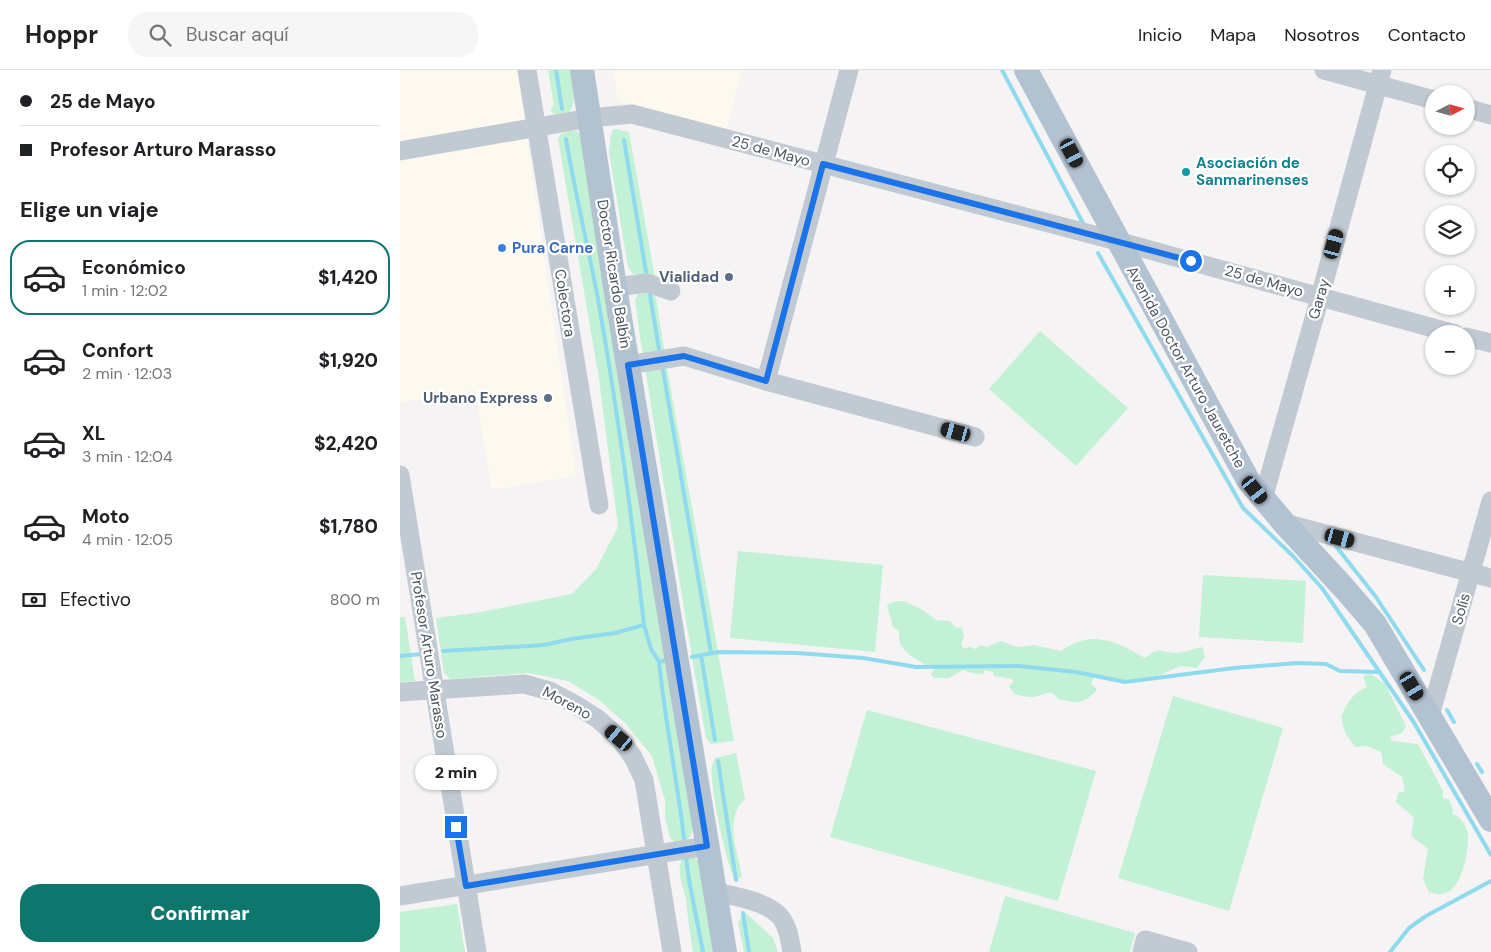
<!DOCTYPE html>
<html lang="es">
<meta charset="utf-8">
<style>
body{margin:0;font-family:"DM Sans",sans-serif;background:#f6f6f6;color:#202124;height:100vh;display:flex;flex-direction:column;font-size:19px;white-space:nowrap}
*{box-sizing:border-box;margin:0}
p{font-size:16px;color:#757577}
.icon{flex:none;width:28px;height:28px;fill:none;stroke:currentColor;stroke-width:2;stroke-linecap:round;stroke-linejoin:round}
.map{position:relative;flex:1;overflow:hidden}
.side{display:flex;flex-direction:column;background:#fff;width:400px}
.side>*{flex:none}
.banner{display:grid;align-content:center;height:110px;padding:0 20px;background:#fff}
.needle{width:32px;rotate:84deg}
.buttons{position:absolute;left:1025px;top:15px;display:grid;gap:10px}
.buttons a{display:grid;place-items:center;width:50px;height:50px;border-radius:50%;background:#fff;box-shadow:0 1px 4px #0004;font-size:25px}
.end{position:absolute;width:22px;height:22px;margin:-11px;border:6px solid #1a73e8;background:#fff;box-shadow:0 0 0 2px #fff}
.from{border-radius:50%}
.bubble{position:absolute;height:35px;border-radius:18px;background:#fff;box-shadow:0 1px 4px #0004;font-size:16px;font-weight:800;line-height:35px;text-align:center}
.car{position:absolute;width:15px;height:30px;margin:-15px -8px;border-radius:6px;box-shadow:0 0 4px 1px #0007;background:linear-gradient(#222 24%,#8ab4d8 0 40%,#222 0 76%,#8ab4d8 0 86%,#222 0)}
.banner b{display:flex;align-items:center;gap:18px;height:48px;font-size:19px}
.banner b+b{border-top:1px solid #e0e0e0}
.banner i{width:12px;height:12px;background:#202124}
ul{padding:0;list-style:none}
li{display:flex;align-items:center;gap:15px;height:75px;margin:0 10px 8px;padding:0 10px;border:2px solid transparent;border-radius:20px}
li div{flex:1}
li b{display:block;font-size:19px}
li em{font-style:normal;font-weight:800}
li.on{border-color:#0f766e}
li>.icon{width:45px;height:45px;stroke-width:1.5}
h2{padding:0 20px;font-size:22px;line-height:60px}
.pay{display:flex;align-items:center;gap:12px;height:55px;padding:0 20px;font-size:19px}
.pay p{margin-inline-start:auto}
.action{display:flex;gap:10px;margin-top:auto;padding:10px 20px}
.action a{flex:1;height:58px;border-radius:20px;background:#0f766e;color:#fff;font-size:20px;font-weight:800;line-height:58px;text-align:center}
header{display:flex;align-items:center;gap:30px;box-sizing:border-box;height:70px;padding:0 25px;background:#fff;border-bottom:1px solid #e0e0e0}
header strong{font-size:24px}
nav{display:flex;gap:28px;margin-inline-start:auto;font-size:18px}
.search{width:350px;height:45px;background:#f6f6f6;display:flex;align-items:center;gap:12px;box-sizing:border-box;padding:0 18px;border-radius:20px;color:#757577;font-size:19px}
main{display:flex;flex:1;min-height:0}
.map>svg:first-child{display:block}
</style>
<header>
<strong>Hoppr</strong>
<div class="search"><svg class="icon" aria-label="search" viewBox="0 0 24 24"><circle cx="10" cy="10" r="6"/><path d="M15 15l6 6"/></svg>Buscar aquí</div>
<nav><a>Inicio</a><a>Mapa</a><a>Nosotros</a><a>Contacto</a></nav>
</header>
<main>
<section class="side">
<div class="banner">
<b><i class="from"></i>25 de Mayo</b>
<b><i></i>Profesor Arturo Marasso</b>
</div>
<h2>Elige un viaje</h2>
<ul>
<li class="on"><svg class="icon" aria-label="car" viewBox="0 0 24 24"><path d="M5 17H2v-5l4-1 3-4h7l3 4 3 1v5h-3M9 17h6M6 11h13"/><circle cx="7" cy="17" r="2"/><circle cx="17" cy="17" r="2"/></svg><div><b>Económico</b><p>1 min · 12:02</p></div><em>$1,420</em></li>
<li><svg class="icon" aria-label="car" viewBox="0 0 24 24"><path d="M5 17H2v-5l4-1 3-4h7l3 4 3 1v5h-3M9 17h6M6 11h13"/><circle cx="7" cy="17" r="2"/><circle cx="17" cy="17" r="2"/></svg><div><b>Confort</b><p>2 min · 12:03</p></div><em>$1,920</em></li>
<li><svg class="icon" aria-label="car" viewBox="0 0 24 24"><path d="M5 17H2v-5l4-1 3-4h7l3 4 3 1v5h-3M9 17h6M6 11h13"/><circle cx="7" cy="17" r="2"/><circle cx="17" cy="17" r="2"/></svg><div><b>XL</b><p>3 min · 12:04</p></div><em>$2,420</em></li>
<li><svg class="icon" aria-label="car" viewBox="0 0 24 24"><path d="M5 17H2v-5l4-1 3-4h7l3 4 3 1v5h-3M9 17h6M6 11h13"/><circle cx="7" cy="17" r="2"/><circle cx="17" cy="17" r="2"/></svg><div><b>Moto</b><p>4 min · 12:05</p></div><em>$1,780</em></li>
</ul>
<div class="pay"><svg class="icon" aria-label="cash" viewBox="0 0 24 24"><path d="M3 7h18v10H3z"/><circle cx="12" cy="12" r="2"/></svg>Efectivo<p>800 m</p></div>
<div class="action"><a>Confirmar</a></div>
</section>
<div class="map">
<svg width="1091" height="882" viewBox="0 0 1091 882">
<rect width="100%" height="100%" fill="#f5f3f3"/>
<g fill="#fdf9ef">
<polygon points="0,0 117,0 176,406 92,420 75,321 0,332"/>
<polygon points="213,0 342,0 326,62 218,31"/>
</g>
<g fill="#c3f1d5">
<path d="M 148,0 L 171,0 C 173,16 182,54 152,43 L 151,39 L 154,35 Z"/>
<polygon points="216,59 229,62 255,208 233,204 228,197 209,82 211,64 213,60"/>
<path d="M 169,61 L 177,61 L 181,66 L 294,755 C 291,767 289,771 277,774 L 270,768 L 265,747 L 265,730 L 252,686 L 225,653 L 199,630 L 168,611 L 128,603 L 50,609 L 44,603 L 36,548 L 75,543 L 172,524 L 196,499 L 218,457 L 199,309 L 158,69 L 161,64 Z"/>
<polygon points="240,219 250,221 256,228 268,304 334,671 311,674 306,668 292,587 240,267 235,230"/>
<polygon points="640,261 728,338 676,396 589,319"/>
<polygon points="338,481 483,495 475,582 330,568"/>
<polygon points="803,505 906,511 903,573 799,567"/>
<path d="M 496,531 L 504,531 L 523,540 L 536,550 L 550,551 L 555,557 L 562,558 L 564,567 L 561,574 L 564,579 L 569,577 L 576,579 L 580,575 L 587,577 L 601,571 L 617,577 L 634,575 L 661,581 C 691,559 716,571 745,588 C 760,576 759,582 774,583 C 783,583 793,579 802,577 L 805,587 L 797,598 L 780,596 L 761,605 L 718,612 L 707,607 L 695,606 L 691,613 L 697,620 C 684,635 676,633 658,629 C 650,616 643,627 631,627 C 626,627 619,625 614,624 L 609,616 L 613,612 L 613,609 L 594,606 L 593,602 L 584,600 L 584,604 C 575,604 570,603 563,600 L 549,608 L 534,608 L 531,604 L 534,599 C 523,593 505,585 500,573 C 499,570 499,564 499,561 L 493,557 L 487,535 Z"/>
<polygon points="0,547 5,547 15,611 0,612"/>
<path d="M 971,604 L 985,614 L 1006,656 L 1002,663 L 990,667 L 992,671 L 1018,674 L 1043,721 L 1043,728 L 1049,729 L 1053,739 L 1052,743 C 1060,747 1066,754 1068,764 C 1069,780 1063,814 1048,822 C 1041,826 1035,824 1029,822 L 1023,809 L 1028,779 L 1011,766 L 1014,747 L 996,732 L 998,723 L 1005,721 L 1002,707 L 983,694 L 981,682 L 967,676 L 955,677 L 945,662 L 941,646 C 948,633 952,623 967,617 L 963,606 Z"/>
<polygon points="773,626 883,658 829,841 718,808"/>
<polygon points="467,640 696,701 658,831 430,767"/>
<path d="M 336,683 L 345,729 C 323,750 338,781 342,807 L 336,810 C 326,797 309,712 312,696 C 313,693 314,691 315,688 Z"/>
<path d="M 293,786 L 298,791 L 315,882 L 293,882 C 290,865 288,848 286,830 C 284,818 275,799 283,788 Z"/>
<polygon points="605,826 735,863 730,882 589,882"/>
<polygon points="57,834 65,882 0,882 0,842"/>
<polygon points="343,843 346,843 373,868 378,882 344,882 338,853"/>
</g>
<g fill="none" stroke-linecap="round" stroke-linejoin="round">
<g stroke="#90daee" stroke-width="4">
<polyline points="156,0 162,39"/>
<polyline points="602,0 684,155"/>
<path d="M 166,69 C 175,123 188,176 198,229 C 217,337 232,446 244,555"/>
<polyline points="224,70 246,202"/>
<polyline points="698,183 843,438 893,486 922,518 1013,651 1091,785"/>
<polyline points="250,225 259,279"/>
<polyline points="263,300 311,583"/>
<polyline points="935,475 976,527 1024,600"/>
<polyline points="43,581 144,575 171,569 215,563 244,555 251,579 259,592 269,589"/>
<polyline points="301,585 315,670"/>
<polyline points="0,586 23,584"/>
<polyline points="292,587 318,582 397,583 463,588 516,597 619,596 676,602 725,612 834,598 897,593 926,594 940,601 979,602"/>
<path d="M 259,592 C 265,651 277,709 284,768"/>
<polyline points="1047,640 1054,652"/>
<polyline points="318,691 336,810"/>
<polyline points="1077,694 1082,702"/>
<polyline points="286,786 289,810 303,882"/>
<polyline points="343,843 349,882"/>
<polyline points="990,882 1009,858 1026,846 1091,811"/>
</g>
<g stroke="#c1cad2" stroke-width="19">
<polyline points="127,0 199,435"/>
<polyline points="924,0 1034,30"/>
<polyline points="1066,38 1091,45"/>
<polyline points="0,81 190,48 232,44 717,171 1055,264"/>
<polyline points="215,217 247,213 271,221"/>
<polyline points="1066,267 1091,273"/>
<polyline points="228,295 284,286 366,311 575,367"/>
<polyline points="366,311 449,0"/>
<polyline points="0,405 77,882"/>
<polyline points="863,429 920,227 982,0"/>
<polyline points="884,453 1091,508"/>
<polyline points="0,622 124,614 150,621 176,635 198,649 219,668 233,687 244,710 272,882"/>
<polyline points="1030,646 1091,431"/>
<path d="M 315,822 C 334,826 371,832 382,849 C 389,859 390,871 392,882"/>
<polyline points="0,826 307,776"/>
<polyline points="742,882 745,870 788,882"/>
</g>
<g stroke="#b3c2d1" stroke-width="24">
<polyline points="182,0 215,217 325,882"/>
<polyline points="626,0 848,410 884,453 944,518 975,554 1091,750"/>
</g>
</g>
<g fill="none" stroke-linecap="round" stroke-linejoin="round">
<polyline stroke="#1a73e8" stroke-width="6" points="56,757 66,816 307,776 228,295 284,286 366,311 423,94 791,191"/>
</g>
<circle fill="#0f9aa8" stroke="#fff" stroke-width="2" cx="786" cy="102" r="5"/>
<circle fill="#3f7fe0" stroke="#fff" stroke-width="2" cx="102" cy="178" r="5"/>
<g fill="#5c6f8a" stroke="#fff" stroke-width="2">
<circle cx="329" cy="207" r="5"/>
<circle cx="148" cy="328" r="5"/>
</g>
<g text-anchor="middle" stroke-width="4.5" stroke-linejoin="round" paint-order="stroke">
<g font-size="15" fill="#4a5661" stroke="#fff">
<text transform="translate(371 81) rotate(15)" y="5">25 de Mayo</text>
<text transform="translate(214 204) rotate(81)" y="5">Doctor Ricardo Balbín</text>
<text transform="translate(864 211) rotate(16)" y="5">25 de Mayo</text>
<text transform="translate(919 229) rotate(-74)" y="5">Garay</text>
<text transform="translate(165 233) rotate(81)" y="5">Colectora</text>
<text transform="translate(786 297) rotate(61)" y="5">Avenida Doctor Arturo Jauretche</text>
<text transform="translate(1061 539) rotate(-74)" y="5">Solís</text>
<text transform="translate(29 585) rotate(81)" y="5">Profesor Arturo Marasso</text>
<text transform="translate(167 633) rotate(28)" y="5">Moreno</text>
</g>
<g font-size="15" font-weight="bold" fill="#0d838f" stroke="#fff" text-anchor="start">
<text x="796" y="98">Asociación de<tspan x="796" dy="17">Sanmarinenses</tspan></text>
</g>
<g font-size="15" font-weight="bold" fill="#366cbe" stroke="#fff" text-anchor="start">
<text x="112" y="183">Pura Carne</text>
</g>
<g font-size="15" font-weight="bold" fill="#4e5e75" stroke="#fff" text-anchor="end">
<text x="319" y="212">Vialidad</text>
<text x="138" y="333">Urbano Express</text>
</g>
</g>
</svg>
<div class="buttons">
<a><svg class="needle" viewBox="-14 -14 28 28"><path d="M0-13l5 13h-10z" fill="#e53935"/><path d="M0 13l5-13h-10z" fill="#757577"/></svg></a>
<a><svg class="icon" aria-label="locate" viewBox="0 0 24 24"><circle cx="12" cy="12" r="6"/><path d="M12 2v4M12 18v4M2 12h4M18 12h4"/></svg></a>
<a><svg class="icon" aria-label="layers" viewBox="0 0 24 24"><path d="M12 4l9 5-9 5-9-5zM3 14l9 5 9-5"/></svg></a>
<a>+</a>
<a>−</a>
</div>
<i class="end from" style="left:791px;top:191px"></i>
<i class="end" style="left:56px;top:757px"></i>
<div class="bubble" style="left:15px;top:685px;width:82px">2 min</div>
<i class="car" style="left:672px;top:83px;rotate:152deg"></i>
<i class="car" style="left:934px;top:174px;rotate:15deg"></i>
<i class="car" style="left:556px;top:362px;rotate:285deg"></i>
<i class="car" style="left:855px;top:420px;rotate:141deg"></i>
<i class="car" style="left:940px;top:468px;rotate:105deg"></i>
<i class="car" style="left:1012px;top:616px;rotate:149deg"></i>
<i class="car" style="left:219px;top:668px;rotate:310deg"></i>
</div>
</main>
